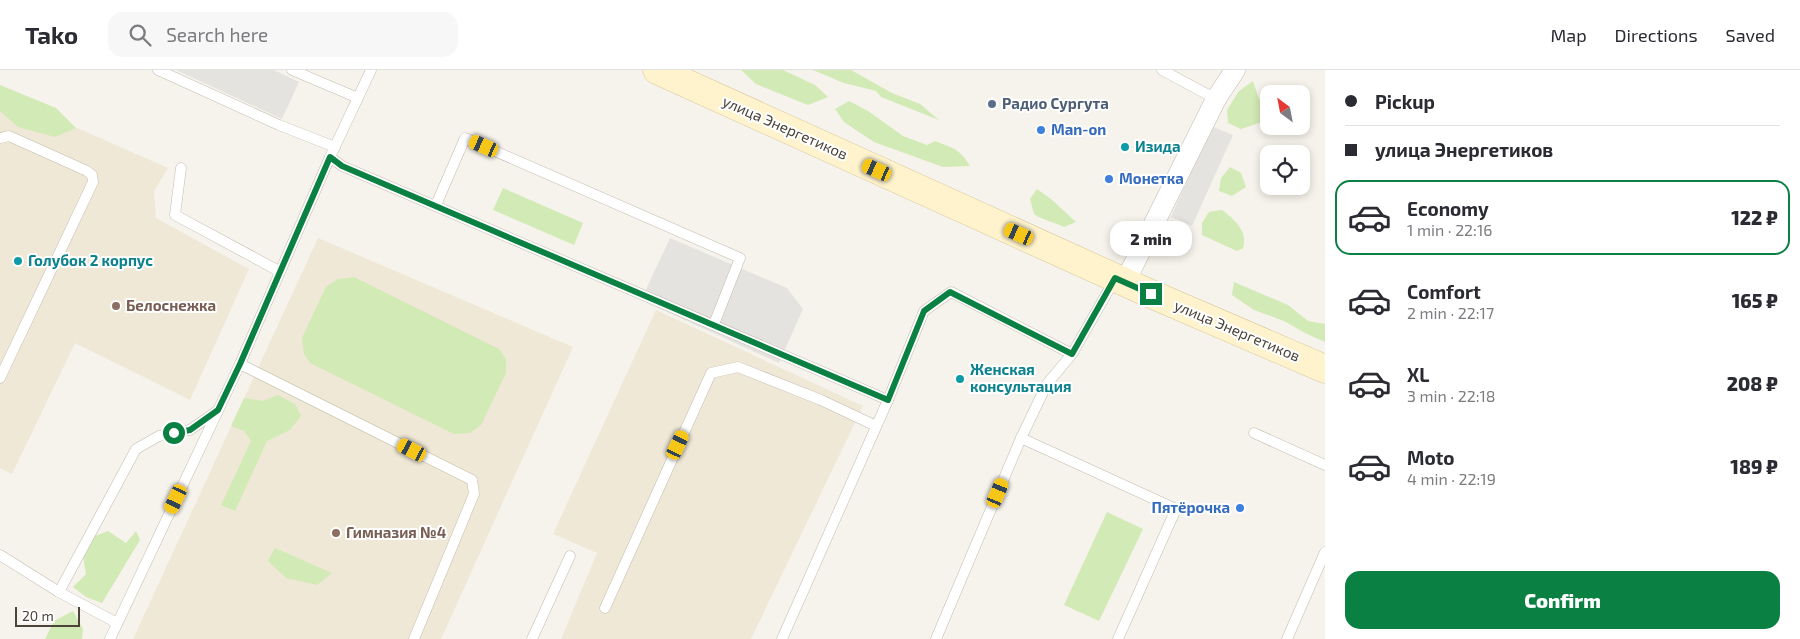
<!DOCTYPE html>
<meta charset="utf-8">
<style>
body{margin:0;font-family:"Exo 2",sans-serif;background:#f7f7f7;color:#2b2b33;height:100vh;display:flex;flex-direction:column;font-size:19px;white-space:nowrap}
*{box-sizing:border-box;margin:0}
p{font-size:16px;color:#7c7c81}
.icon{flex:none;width:28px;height:28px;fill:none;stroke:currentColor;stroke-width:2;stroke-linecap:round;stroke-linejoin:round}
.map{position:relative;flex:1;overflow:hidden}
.sheet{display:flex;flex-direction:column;background:#fff;width:475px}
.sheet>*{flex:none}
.guide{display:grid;align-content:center;height:110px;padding:0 20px;background:#fff}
.needle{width:32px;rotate:328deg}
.tools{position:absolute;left:1260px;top:15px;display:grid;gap:10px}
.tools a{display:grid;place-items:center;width:50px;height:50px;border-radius:10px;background:#fff;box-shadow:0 2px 8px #0003;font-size:25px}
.scale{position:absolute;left:15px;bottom:12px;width:65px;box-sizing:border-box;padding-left:5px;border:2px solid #4b4439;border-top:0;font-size:14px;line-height:18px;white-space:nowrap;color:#4b4439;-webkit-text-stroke:4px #fff;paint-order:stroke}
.end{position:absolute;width:22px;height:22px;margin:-11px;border:6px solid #0b8043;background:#fff;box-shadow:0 0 0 2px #fff}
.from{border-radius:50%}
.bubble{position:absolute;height:35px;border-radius:15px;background:#fff;box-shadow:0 2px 8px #0003;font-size:16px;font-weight:800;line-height:35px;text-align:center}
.car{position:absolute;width:15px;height:30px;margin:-15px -8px;border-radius:6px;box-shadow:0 0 4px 1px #0007;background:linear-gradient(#f5c518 24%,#345 0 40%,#f5c518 0 76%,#345 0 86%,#f5c518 0)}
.guide b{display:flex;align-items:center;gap:18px;height:48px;font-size:19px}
.guide b+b{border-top:1px solid #e1e1e2}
.guide i{width:12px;height:12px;background:#2b2b33}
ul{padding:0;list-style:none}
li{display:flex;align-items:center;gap:15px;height:75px;margin:0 10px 8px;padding:0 10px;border:2px solid transparent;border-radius:15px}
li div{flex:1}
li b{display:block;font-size:19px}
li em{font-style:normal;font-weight:800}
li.current{border-color:#0b8043}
li>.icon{width:45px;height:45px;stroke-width:1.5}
.cta{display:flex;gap:10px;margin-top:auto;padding:10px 20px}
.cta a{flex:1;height:58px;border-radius:15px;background:#0b8043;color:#fff;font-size:20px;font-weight:800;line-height:58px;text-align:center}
header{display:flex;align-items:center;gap:30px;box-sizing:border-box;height:70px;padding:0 25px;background:#fff;border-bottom:1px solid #e1e1e2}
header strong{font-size:24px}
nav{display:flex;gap:28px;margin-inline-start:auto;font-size:18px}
.search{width:350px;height:45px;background:#f7f7f7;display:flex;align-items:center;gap:12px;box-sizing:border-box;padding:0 18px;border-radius:15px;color:#7c7c81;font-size:19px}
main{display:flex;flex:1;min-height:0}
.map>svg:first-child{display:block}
</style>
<header>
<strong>Tako</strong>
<div class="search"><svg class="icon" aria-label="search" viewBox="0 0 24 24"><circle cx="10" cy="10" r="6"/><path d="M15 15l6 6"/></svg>Search here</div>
<nav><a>Map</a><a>Directions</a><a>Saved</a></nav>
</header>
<main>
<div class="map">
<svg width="1325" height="569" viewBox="0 0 1325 569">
<rect width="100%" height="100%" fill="#f6f3ec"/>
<g fill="#efe8d6">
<polygon points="0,24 168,98 154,121 156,148 249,199 190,330 75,273 12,404 0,398"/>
<polygon points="318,168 573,277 441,569 133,569"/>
<polygon points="656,240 863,336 751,569 561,569 597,483 553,464"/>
</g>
<g fill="#d2eab5">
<polygon points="741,0 783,0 815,15 828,27 808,35 756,14"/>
<polygon points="813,0 851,0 892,23 920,34 939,50 881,27 876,21 844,13"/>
<polygon points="1253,11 1259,29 1269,37 1269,46 1259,53 1241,59 1228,53 1227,40 1239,21"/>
<polygon points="0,15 56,38 76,58 55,67 18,57 0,41"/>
<path d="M 849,31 L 868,41 L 903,66 L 927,75 L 935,71 C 953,78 960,79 970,96 L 943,97 L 874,72 L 844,52 L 835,39 Z"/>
<polygon points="1230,97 1241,103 1246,117 1232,126 1219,121 1221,108"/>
<polygon points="503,118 583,153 574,175 493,140"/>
<path d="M 1037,119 L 1051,129 L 1076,152 L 1064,157 C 1054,152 1044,151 1034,144 L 1030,129 Z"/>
<path d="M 1222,140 C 1234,149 1248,161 1243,178 L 1237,181 L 1202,165 L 1202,153 L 1209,142 Z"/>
<polygon points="354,207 499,279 506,289 506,303 481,355 470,363 454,364 310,293 304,284 302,268 326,217 338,209"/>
<polygon points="1234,212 1288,235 1308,251 1325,254 1325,272 1305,263 1284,251 1254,240 1232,225"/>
<polygon points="278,325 295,334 301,346 290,360 267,371 235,441 221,435 251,371 244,361 231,356 244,328 263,331"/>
<polygon points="1107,442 1143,459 1099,551 1064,535"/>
<polygon points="108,461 126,473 136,461 140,470 102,533 86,527 73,517 86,504 83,485 92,467"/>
<polygon points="275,478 332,503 317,515 286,508 268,491"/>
<polygon points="73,541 83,559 82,569 45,569 54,551"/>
</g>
<g fill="#e5e3e0">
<polygon points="176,0 274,0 299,12 282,49"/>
<polygon points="1211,56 1233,65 1192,156 1171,147"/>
<polygon points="670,168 787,218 803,239 779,293 641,230"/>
</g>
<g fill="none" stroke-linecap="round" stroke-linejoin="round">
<g stroke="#c2bbae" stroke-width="11">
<g id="service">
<polyline points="158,0 279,55 335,77"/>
<polyline points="292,0 358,28"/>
<polyline points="1162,0 1216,29"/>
<polyline points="0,68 9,66 87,101 92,105 93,112 0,308"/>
<polyline points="330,87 342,96 888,330"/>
<polyline points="181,98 175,145 279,201"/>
<polyline points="436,135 465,68 740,188 714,254"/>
<polyline points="240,294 472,410 474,424 414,569"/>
<polyline points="1254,363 1325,395"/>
<polyline points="1021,368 1176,439 1118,569"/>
<polyline points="0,485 59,522 117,553"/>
<polyline points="59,522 136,379 159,366 190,360 217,341"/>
<polyline points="605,538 711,303 738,297 821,330 876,356"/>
<polyline points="110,569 240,294 330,87 371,0"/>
<polyline points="532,569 570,486"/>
<polyline points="782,569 888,330 924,241 951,222 1072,284"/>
<polyline points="936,569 1021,368 1047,314 1072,284 1115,209"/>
<polyline points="1287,569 1325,482"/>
</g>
</g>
<g stroke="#c2bbae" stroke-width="21">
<polyline id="minor" points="1125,212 1216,29 1235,0"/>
</g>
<g stroke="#d6c79b" stroke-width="29">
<polyline id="secondary" points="657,0 1151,224 1325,299"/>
</g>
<use href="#service" stroke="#fff" stroke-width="10"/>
<use href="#minor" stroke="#fff" stroke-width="20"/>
<use href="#secondary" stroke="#fff3cd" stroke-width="28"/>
</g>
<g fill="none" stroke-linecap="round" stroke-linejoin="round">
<polyline stroke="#0b8043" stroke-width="6" points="174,363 190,360 218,340 240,294 330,87 342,96 888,330 924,241 950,222 1072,284 1115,208 1151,224"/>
</g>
<circle fill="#5c6f8a" stroke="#fff" stroke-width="2" cx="992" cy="34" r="5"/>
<g fill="#3f7fe0" stroke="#fff" stroke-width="2">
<circle cx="1041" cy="60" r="5"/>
<circle cx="1109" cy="109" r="5"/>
<circle cx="1240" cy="438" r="5"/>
</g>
<g fill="#0f9aa8" stroke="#fff" stroke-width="2">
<circle cx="1125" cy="77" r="5"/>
<circle cx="18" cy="191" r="5"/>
<circle cx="960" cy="309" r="5"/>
</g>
<g fill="#8d6e63" stroke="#fff" stroke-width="2">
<circle cx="116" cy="236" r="5"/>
<circle cx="336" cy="463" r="5"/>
</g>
<g text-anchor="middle" stroke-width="4" stroke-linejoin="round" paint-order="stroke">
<g font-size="15" font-weight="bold" fill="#4e5e75" stroke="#fff" text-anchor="start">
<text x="1002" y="39">Радио Сургута</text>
</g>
<g font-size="15" fill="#4b4439" stroke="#fff">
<text transform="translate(785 58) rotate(24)" y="5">улица Энергетиков</text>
<text transform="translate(1237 261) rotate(23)" y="5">улица Энергетиков</text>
</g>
<g font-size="15" font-weight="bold" fill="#366cbe" stroke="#fff" text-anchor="start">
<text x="1051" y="65">Man-on</text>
<text x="1119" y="114">Монетка</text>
<text x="1230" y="443" text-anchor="end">Пятёрочка</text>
</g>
<g font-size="15" font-weight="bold" fill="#0d838f" stroke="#fff" text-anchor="start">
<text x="1135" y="82">Изида</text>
<text x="28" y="196">Голубок 2 корпус</text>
<text x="970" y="305">Женская<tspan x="970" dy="17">консультация</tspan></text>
</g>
<g font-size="15" font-weight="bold" fill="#785e54" stroke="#fff" text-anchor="start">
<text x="126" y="241">Белоснежка</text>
<text x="346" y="468">Гимназия №4</text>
</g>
</g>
</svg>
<div class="tools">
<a><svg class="needle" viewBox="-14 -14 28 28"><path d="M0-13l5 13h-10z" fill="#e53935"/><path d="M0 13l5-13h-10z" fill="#7c7c81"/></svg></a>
<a><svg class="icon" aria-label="locate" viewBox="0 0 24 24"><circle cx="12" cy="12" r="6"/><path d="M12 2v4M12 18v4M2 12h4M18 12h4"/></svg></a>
</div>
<div class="scale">20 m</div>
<i class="end from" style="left:174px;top:363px"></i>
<i class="end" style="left:1151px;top:224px"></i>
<div class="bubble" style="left:1110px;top:151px;width:82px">2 min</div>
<i class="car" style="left:484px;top:76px;rotate:294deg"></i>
<i class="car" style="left:877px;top:100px;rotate:294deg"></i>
<i class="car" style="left:1019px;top:164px;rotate:294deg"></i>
<i class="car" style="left:678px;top:375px;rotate:25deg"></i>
<i class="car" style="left:412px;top:380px;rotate:297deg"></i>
<i class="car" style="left:998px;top:423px;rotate:23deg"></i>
<i class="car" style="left:176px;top:429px;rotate:205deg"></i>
</div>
<section class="sheet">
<div class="guide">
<b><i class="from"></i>Pickup</b>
<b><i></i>улица Энергетиков</b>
</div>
<ul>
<li class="current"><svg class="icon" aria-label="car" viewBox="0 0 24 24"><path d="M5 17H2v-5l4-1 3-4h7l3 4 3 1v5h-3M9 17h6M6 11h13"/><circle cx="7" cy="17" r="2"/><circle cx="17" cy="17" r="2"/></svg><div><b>Economy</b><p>1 min · 22:16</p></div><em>122 ₽</em></li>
<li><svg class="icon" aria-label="car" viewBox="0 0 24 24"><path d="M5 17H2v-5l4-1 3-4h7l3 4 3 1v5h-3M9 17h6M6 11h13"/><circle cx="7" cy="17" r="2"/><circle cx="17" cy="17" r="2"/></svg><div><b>Comfort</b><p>2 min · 22:17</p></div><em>165 ₽</em></li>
<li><svg class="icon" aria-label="car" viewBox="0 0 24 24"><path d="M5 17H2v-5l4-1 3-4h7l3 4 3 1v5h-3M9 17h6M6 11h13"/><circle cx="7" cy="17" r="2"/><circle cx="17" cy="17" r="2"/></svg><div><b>XL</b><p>3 min · 22:18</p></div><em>208 ₽</em></li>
<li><svg class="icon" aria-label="car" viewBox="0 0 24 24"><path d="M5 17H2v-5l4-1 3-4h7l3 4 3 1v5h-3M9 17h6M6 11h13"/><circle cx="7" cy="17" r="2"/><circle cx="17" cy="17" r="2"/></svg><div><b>Moto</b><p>4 min · 22:19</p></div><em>189 ₽</em></li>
</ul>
<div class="cta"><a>Confirm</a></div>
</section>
</main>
